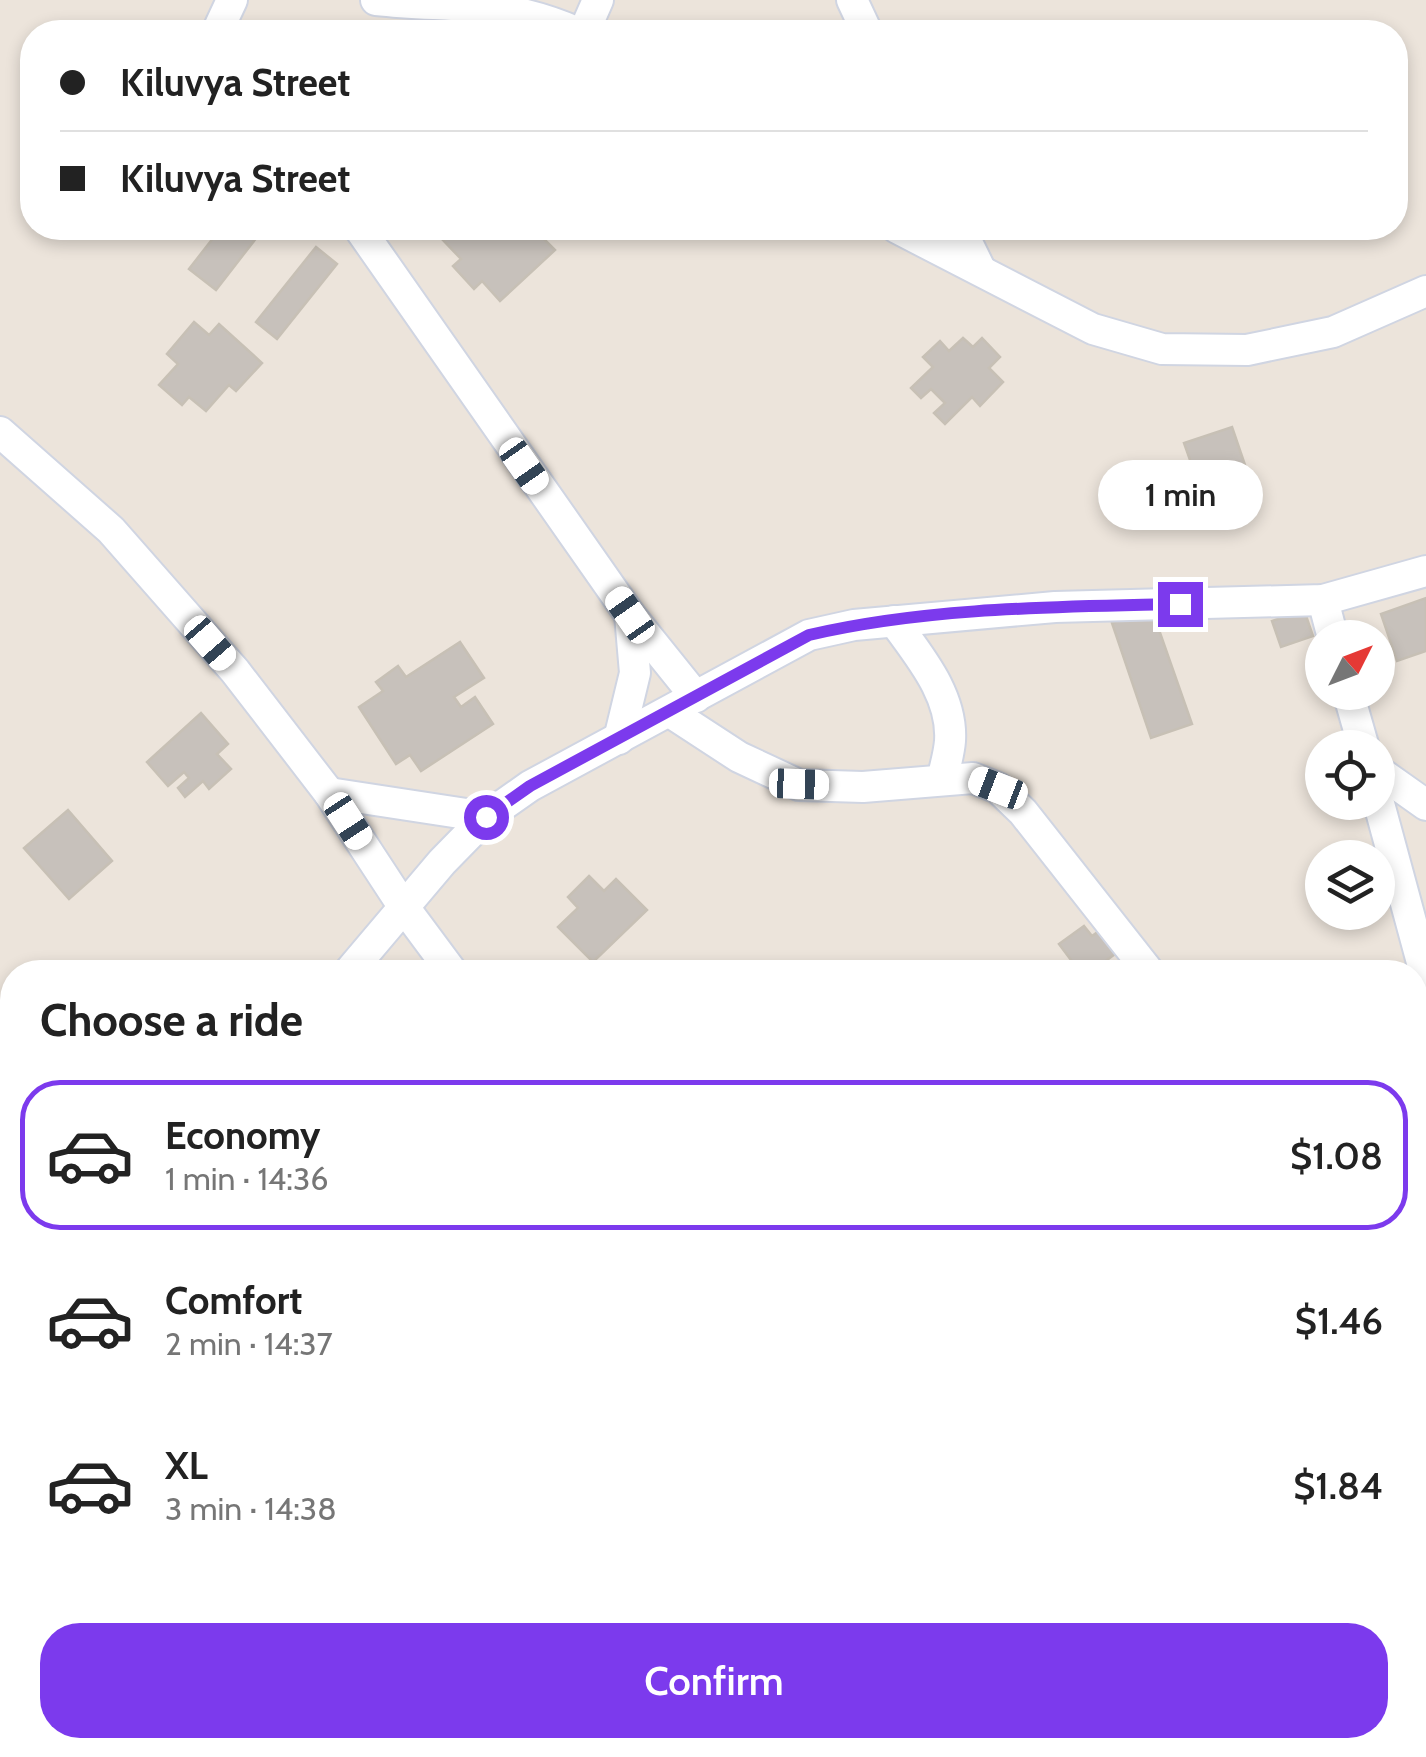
<!DOCTYPE html>
<meta charset="utf-8">
<style>
body{margin:0;font-family:Cabin,sans-serif;background:#f2f2f2;color:#222;height:100vh;display:flex;flex-direction:column;font-size:38px;white-space:nowrap}
*{box-sizing:border-box;margin:0}
p{font-size:32px;color:#767676}
.icon{flex:none;width:55px;height:55px;fill:none;stroke:currentColor;stroke-width:2;stroke-linecap:round;stroke-linejoin:round}
.map{position:relative;flex:1;overflow:hidden}
.sheet{position:absolute;left:0px;top:960px;width:1428px;height:798px;display:flex;flex-direction:column;background:#fff;border-radius:40px 40px 0 0;box-shadow:0 5px 15px #0003}
.sheet>*{flex:none}
.guide{position:absolute;left:20px;top:20px;width:1388px;height:220px;border-radius:40px;box-shadow:0 5px 15px #0003;display:grid;align-content:center;height:220px;padding:0 40px;background:#fff}
.needle{width:65px;rotate:48deg}
.buttons{position:absolute;left:1305px;top:620px;display:grid;gap:20px}
.buttons a{display:grid;place-items:center;width:90px;height:90px;border-radius:50%;background:#fff;box-shadow:0 5px 15px #0003;font-size:50px}
.end{position:absolute;width:45px;height:45px;margin:-22px;border:12px solid #7c3aed;background:#fff;box-shadow:0 0 0 5px #fff}
.from{border-radius:50%}
.bubble{position:absolute;height:70px;border-radius:35px;background:#fff;box-shadow:0 5px 15px #0003;font-size:32px;font-weight:600;line-height:70px;text-align:center}
.car{position:absolute;width:30px;height:60px;margin:-30px -15px;border-radius:12px;box-shadow:0 0 8px 2px #0007;background:linear-gradient(#fff 24%,#345 0 40%,#fff 0 76%,#345 0 86%,#fff 0)}
.guide b{display:flex;align-items:center;gap:35px;height:95px;font-size:38px}
.guide b+b{border-top:2px solid #e0e0e0}
.guide i{width:25px;height:25px;background:#222}
ul{padding:0;list-style:none}
li{display:flex;align-items:center;gap:30px;height:150px;margin:0 20px 15px;padding:0 20px;border:5px solid transparent;border-radius:40px}
li div{flex:1}
li b{display:block;font-size:38px}
li em{font-style:normal;font-weight:600}
li.selected{border-color:#7c3aed}
li>.icon{width:90px;height:90px;stroke-width:1.5}
h2{padding:0 40px;font-size:45px;line-height:120px}
.cta{display:flex;gap:20px;margin-top:auto;padding:20px 40px}
.cta a{flex:1;height:115px;border-radius:40px;background:#7c3aed;color:#fff;font-size:40px;font-weight:600;line-height:115px;text-align:center}
.map>svg:first-child{display:block}
</style>
<div class="map">
<svg width="1426" height="1757" viewBox="0 0 1426 1757">
<rect width="100%" height="100%" fill="#ece4db"/>
<g fill="#c7c1bb" stroke="#c7c0b5" stroke-width="2.5">
<polygon points="221,228 264,228 216,290 189,269"/>
<polygon points="457,228 533,228 555,250 500,301 482,281 474,289 453,266 461,259 443,240"/>
<polygon points="316,247 337,264 277,339 256,322"/>
<polygon points="194,322 209,335 219,324 262,363 236,391 229,385 206,411 189,397 182,405 159,385 178,364 167,354"/>
<polygon points="963,338 973,347 982,338 1000,357 989,368 1003,382 980,406 972,397 945,424 934,413 945,403 931,389 921,398 911,388 933,367 923,357 940,341 949,351"/>
<polygon points="1232,427 1245,465 1224,472 1227,482 1201,491 1184,443"/>
<polygon points="1426,598 1426,651 1397,661 1381,614"/>
<polygon points="1152,610 1192,724 1151,738 1112,623"/>
<polygon points="1304,610 1313,636 1281,647 1272,621"/>
<polygon points="460,642 484,678 454,697 461,707 475,697 493,724 421,771 410,755 396,764 359,707 383,691 376,682 398,666 406,677"/>
<polygon points="201,713 228,744 217,754 231,769 209,789 203,781 185,797 178,788 189,778 184,772 168,786 147,762"/>
<polygon points="68,810 112,861 69,899 24,848"/>
<polygon points="589,876 604,891 616,879 647,910 593,962 558,927 578,908 568,897"/>
<polygon points="1084,926 1092,936 1106,926 1123,948 1091,972 1080,972 1059,944"/>
</g>
<g fill="none" stroke-linecap="round" stroke-linejoin="round">
<g stroke="#d0d5e2" stroke-width="34">
<g id="street">
<path d="M 376,0 C 454,8 503,0 576,32"/>
<polyline points="852,0 867,32"/>
<polyline points="217,32 232,0"/>
<polyline points="584,32 598,0"/>
<polyline points="359,228 630,615 696,697"/>
<polyline points="897,228 1093,329 1162,349 1247,350 1333,332 1426,291"/>
<polyline points="960,228 980,269"/>
<polyline points="0,432 111,530 235,671 329,793 403,906 452,972"/>
<polyline points="1323,600 1333,638"/>
<path d="M 894,621 C 919,656 953,695 950,741 C 949,754 945,767 942,780"/>
<polyline points="1348,692 1364,748"/>
<polyline points="670,712 739,757 799,785 863,787 973,778 998,788 1023,812 1149,972"/>
<polyline points="619,739 635,673 630,615"/>
<polyline points="1378,771 1426,805"/>
<polyline points="329,793 486,817"/>
<polyline points="1378,800 1426,977"/>
<polyline points="349,972 442,862 486,817 530,786 809,635 854,625 1055,607 1323,600 1426,571"/>
<polyline points="1415,1292 1426,1302"/>
<polyline points="0,1297 12,1292"/>
</g>
</g>
<use href="#street" stroke="#fff" stroke-width="30"/>
</g>
<g fill="none" stroke-linecap="round" stroke-linejoin="round">
<path stroke="#7c3aed" stroke-width="12" d="M 486,817 L 530,786 L 809,635 C 929,607 1057,607 1180,604"/>
</g>
</svg>
<div class="buttons">
<a><svg class="needle" viewBox="-14 -14 28 28"><path d="M0-13l5 13h-10z" fill="#e53935"/><path d="M0 13l5-13h-10z" fill="#767676"/></svg></a>
<a><svg class="icon" aria-label="locate" viewBox="0 0 24 24"><circle cx="12" cy="12" r="6"/><path d="M12 2v4M12 18v4M2 12h4M18 12h4"/></svg></a>
<a><svg class="icon" aria-label="layers" viewBox="0 0 24 24"><path d="M12 4l9 5-9 5-9-5zM3 14l9 5 9-5"/></svg></a>
</div>
<i class="end from" style="left:486px;top:817px"></i>
<i class="end" style="left:1180px;top:604px"></i>
<div class="bubble" style="left:1098px;top:460px;width:165px">1 min</div>
<i class="car" style="left:524px;top:466px;rotate:145deg"></i>
<i class="car" style="left:630px;top:615px;rotate:325deg"></i>
<i class="car" style="left:210px;top:643px;rotate:139deg"></i>
<i class="car" style="left:799px;top:784px;rotate:92deg"></i>
<i class="car" style="left:998px;top:788px;rotate:291deg"></i>
<i class="car" style="left:348px;top:821px;rotate:147deg"></i>
<div class="guide">
<b><i class="from"></i>Kiluvya Street</b>
<b><i></i>Kiluvya Street</b>
</div>
<section class="sheet">
<h2>Choose a ride</h2>
<ul>
<li class="selected"><svg class="icon" aria-label="car" viewBox="0 0 24 24"><path d="M5 17H2v-5l4-1 3-4h7l3 4 3 1v5h-3M9 17h6M6 11h13"/><circle cx="7" cy="17" r="2"/><circle cx="17" cy="17" r="2"/></svg><div><b>Economy</b><p>1 min · 14:36</p></div><em>$1.08</em></li>
<li><svg class="icon" aria-label="car" viewBox="0 0 24 24"><path d="M5 17H2v-5l4-1 3-4h7l3 4 3 1v5h-3M9 17h6M6 11h13"/><circle cx="7" cy="17" r="2"/><circle cx="17" cy="17" r="2"/></svg><div><b>Comfort</b><p>2 min · 14:37</p></div><em>$1.46</em></li>
<li><svg class="icon" aria-label="car" viewBox="0 0 24 24"><path d="M5 17H2v-5l4-1 3-4h7l3 4 3 1v5h-3M9 17h6M6 11h13"/><circle cx="7" cy="17" r="2"/><circle cx="17" cy="17" r="2"/></svg><div><b>XL</b><p>3 min · 14:38</p></div><em>$1.84</em></li>
</ul>
<div class="cta"><a>Confirm</a></div>
</section>
</div>
